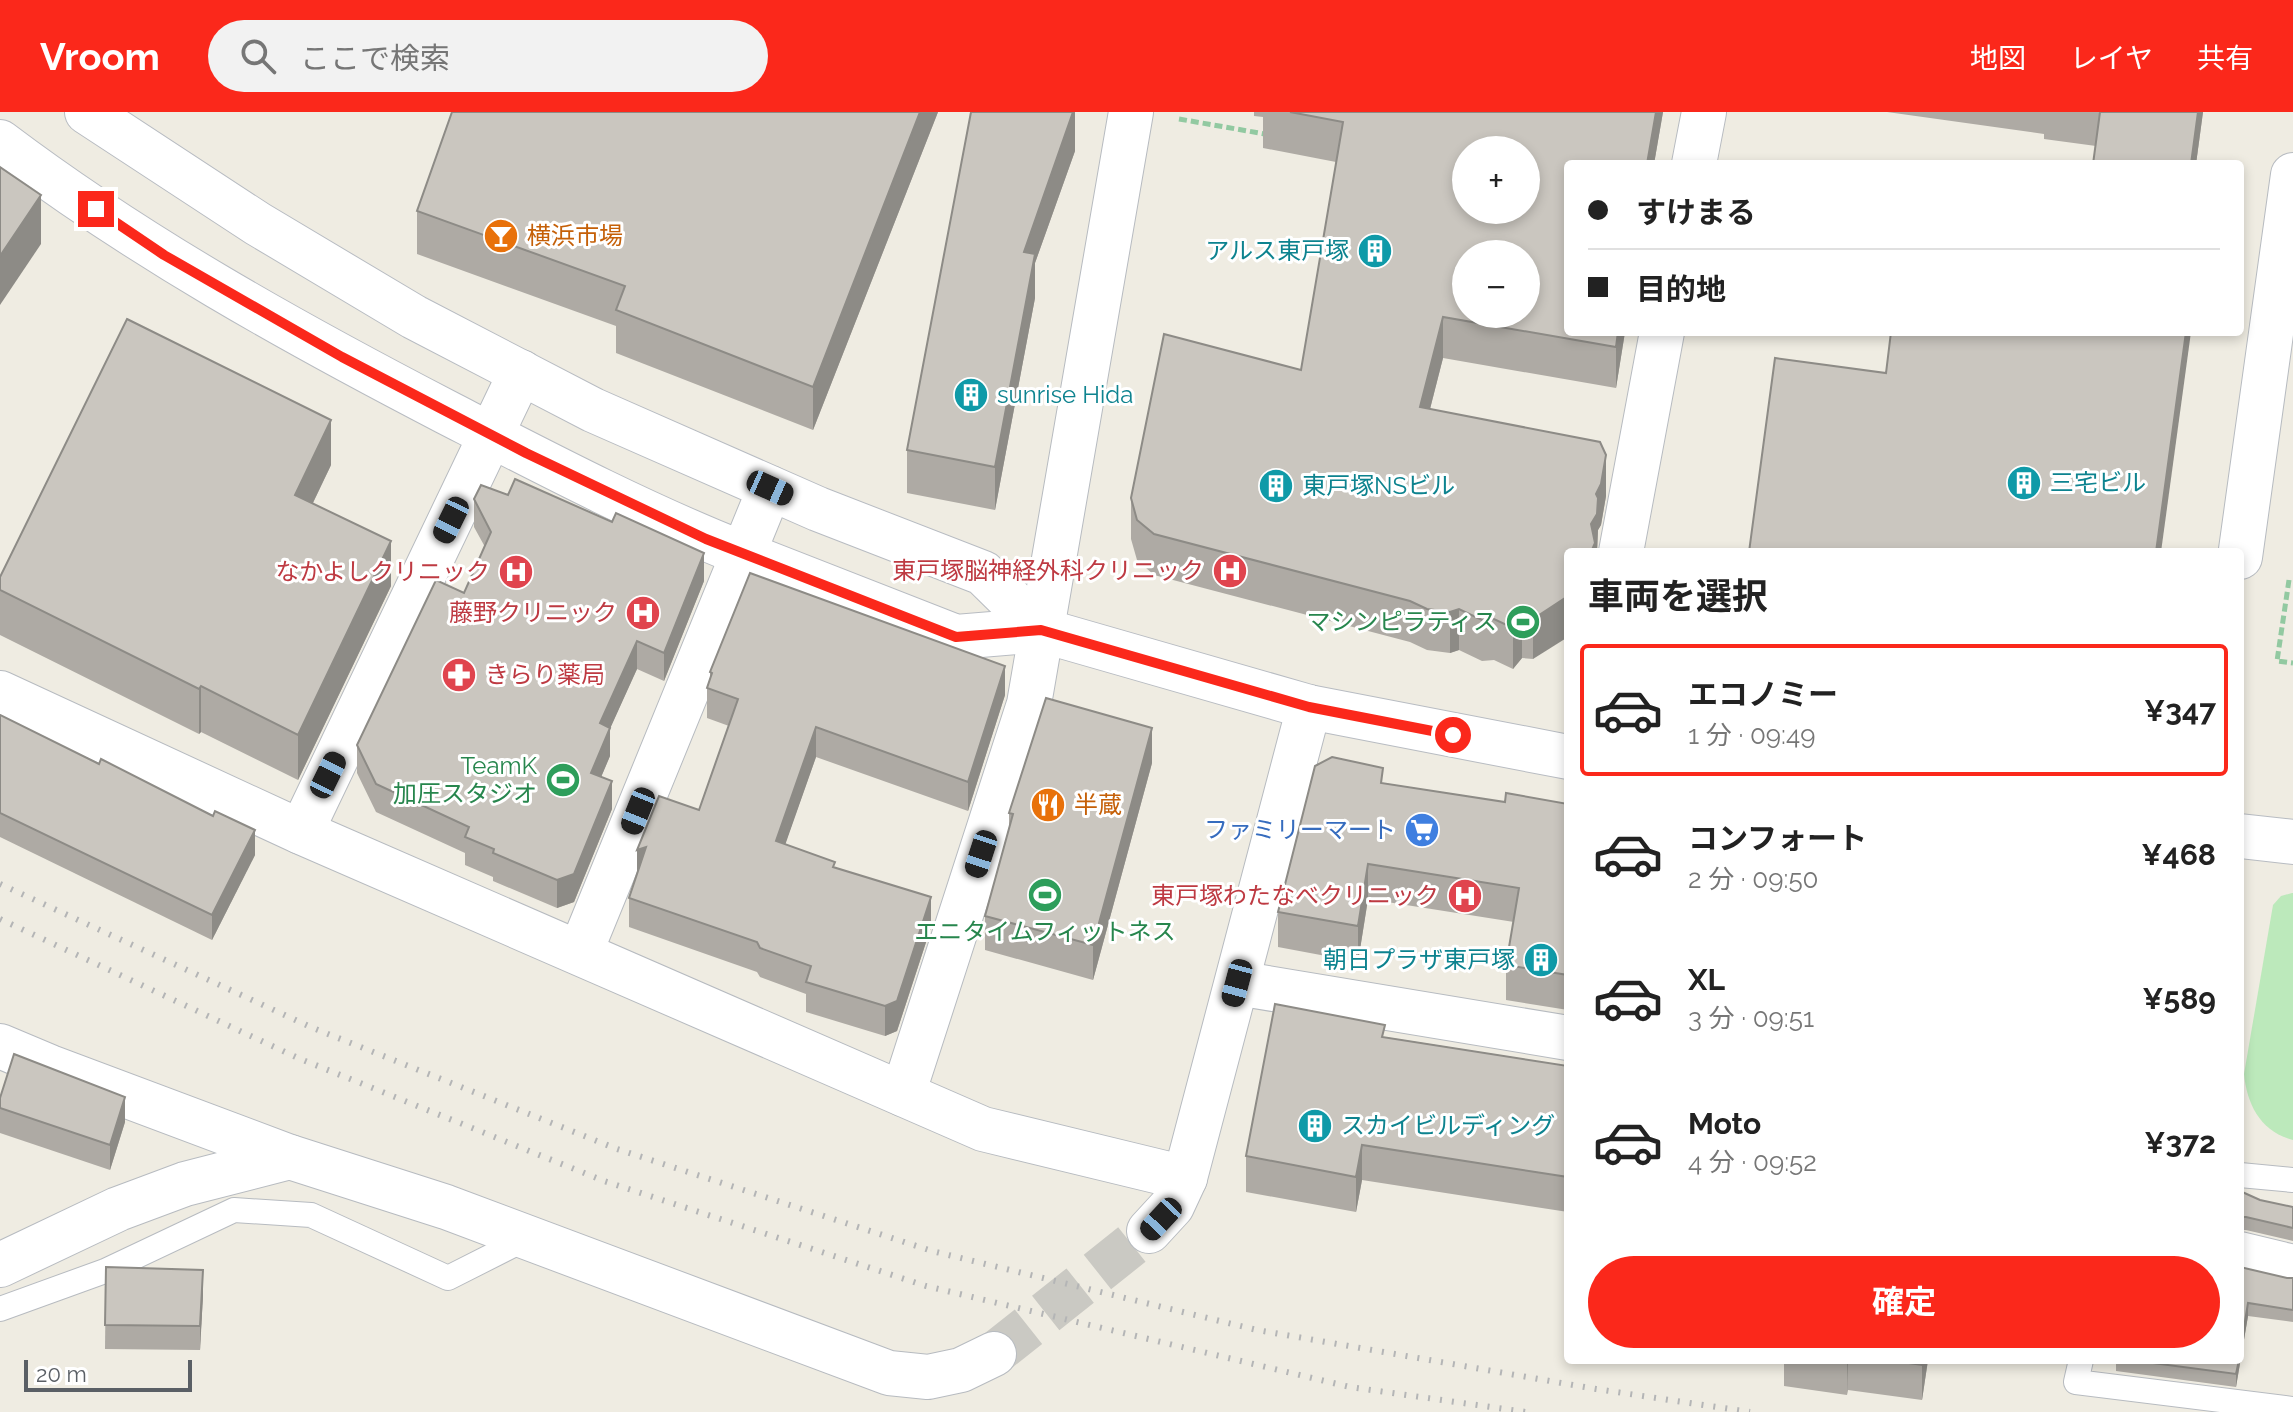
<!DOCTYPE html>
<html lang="ja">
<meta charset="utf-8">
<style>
body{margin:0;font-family:Raleway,"Noto Sans JP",sans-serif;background:#f2f2f2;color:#222;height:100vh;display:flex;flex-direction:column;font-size:30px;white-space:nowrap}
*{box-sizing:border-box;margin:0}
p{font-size:26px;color:#767676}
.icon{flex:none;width:44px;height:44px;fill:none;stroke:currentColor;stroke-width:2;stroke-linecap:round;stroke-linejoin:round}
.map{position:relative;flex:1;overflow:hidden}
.drawer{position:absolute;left:1564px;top:436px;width:680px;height:816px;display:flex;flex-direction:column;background:#fff;border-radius:8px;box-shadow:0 4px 12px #0003}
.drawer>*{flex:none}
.hud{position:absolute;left:1564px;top:48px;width:680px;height:176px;border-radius:8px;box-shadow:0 4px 12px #0003;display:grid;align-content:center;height:176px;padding:0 24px;background:#fff}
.buttons{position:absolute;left:1452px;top:24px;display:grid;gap:16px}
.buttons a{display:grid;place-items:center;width:88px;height:88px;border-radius:50%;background:#fff;box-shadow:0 4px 12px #0003;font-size:40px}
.scale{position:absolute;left:24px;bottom:20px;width:168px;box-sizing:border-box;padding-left:8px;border:4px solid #5a5f65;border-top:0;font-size:22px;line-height:28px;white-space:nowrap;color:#5a5f65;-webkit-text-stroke:6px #fff;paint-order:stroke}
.end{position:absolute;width:36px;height:36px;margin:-18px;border:10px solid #fb281b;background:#fff;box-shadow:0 0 0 4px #fff}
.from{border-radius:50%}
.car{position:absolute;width:24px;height:48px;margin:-24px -12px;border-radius:10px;box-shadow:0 0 6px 2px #0007;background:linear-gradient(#222 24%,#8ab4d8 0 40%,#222 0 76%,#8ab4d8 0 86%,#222 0)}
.hud b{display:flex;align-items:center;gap:28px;height:76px;font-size:30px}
.hud b+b{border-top:2px solid #e0e0e0}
.hud i{width:20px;height:20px;background:#222}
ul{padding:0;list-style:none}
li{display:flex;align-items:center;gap:24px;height:132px;margin:0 16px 12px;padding:0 8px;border:4px solid transparent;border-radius:8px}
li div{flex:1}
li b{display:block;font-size:30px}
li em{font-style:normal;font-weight:700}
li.selected{border-color:#fb281b}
li>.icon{width:72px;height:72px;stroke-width:1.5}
h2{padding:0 24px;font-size:36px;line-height:96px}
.action{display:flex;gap:16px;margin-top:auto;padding:16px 24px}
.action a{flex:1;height:92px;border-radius:48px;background:#fb281b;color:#fff;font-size:32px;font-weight:700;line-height:92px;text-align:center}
header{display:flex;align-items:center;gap:48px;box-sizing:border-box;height:112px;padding:0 40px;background:#fb281b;color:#fff}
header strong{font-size:38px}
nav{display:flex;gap:44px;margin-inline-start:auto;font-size:28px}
.search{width:560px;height:72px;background:#f2f2f2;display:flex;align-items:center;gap:20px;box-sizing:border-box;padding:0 28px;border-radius:44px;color:#767676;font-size:30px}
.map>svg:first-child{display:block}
</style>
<header>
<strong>Vroom</strong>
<div class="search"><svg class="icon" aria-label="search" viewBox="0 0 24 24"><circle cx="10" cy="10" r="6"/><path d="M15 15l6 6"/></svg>ここで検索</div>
<nav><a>地図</a><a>レイヤ</a><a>共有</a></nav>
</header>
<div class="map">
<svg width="2293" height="1300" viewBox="0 0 2293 1300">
<rect width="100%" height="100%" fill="#efece2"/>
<path fill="#bce9bb" d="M 2292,781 L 2293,781 L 2293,1028 C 2261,1020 2247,993 2244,962 L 2273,793 L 2281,784 Z"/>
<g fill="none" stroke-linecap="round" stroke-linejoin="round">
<polyline stroke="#cac9c3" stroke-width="44" stroke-dasharray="44 22" stroke-linecap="butt" points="994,1242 1149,1119"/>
<g stroke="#b7bbc0" stroke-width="26">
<g id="lane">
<polyline points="2240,1063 2293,1068"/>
<polyline points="0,1197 105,1159 234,1098 311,1103 448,1166 527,1126"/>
<polyline points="2081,1248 2076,1270 2293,1297"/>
</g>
</g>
<g stroke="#b7bbc0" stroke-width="46">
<g id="street">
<polyline points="1694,52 1704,0"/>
<polyline points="1621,440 1662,220"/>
<polyline points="2240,445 2293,63"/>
<polyline points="0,581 301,720 983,1017 1185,1066"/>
<polyline points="301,720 521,260"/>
<polyline points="580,841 770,376"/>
<polyline points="1237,871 1568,926"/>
<polyline points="0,934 50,955 290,1045"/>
<polyline points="903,982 1029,592 1131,0"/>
<polyline points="1149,1119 1172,1094 1185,1066 1309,595"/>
<polyline points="2240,1142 2293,1155"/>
<polyline points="0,1153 118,1097 185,1072 290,1045 446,1095 889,1261 928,1265 961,1258 994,1242"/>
</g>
</g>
<g stroke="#b8bcc2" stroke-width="46">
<g id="secondary">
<polyline points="87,0 258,112 414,205 593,298 818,397 983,461 1041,518"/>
<path d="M 0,30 C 139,135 292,220 446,300 C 543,350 640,401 741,441 L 956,525 L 1041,518 L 1309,595 L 1568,645"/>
<polyline points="2240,724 2293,730"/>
</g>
</g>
<g stroke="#92c9a1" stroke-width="5" stroke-dasharray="8 4" stroke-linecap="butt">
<polyline points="1179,7 1265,22"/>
<polyline points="2289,468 2277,549 2293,551"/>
</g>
<use href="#lane" stroke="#fff" stroke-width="24"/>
<use href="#street" stroke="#fff" stroke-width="44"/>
<use href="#secondary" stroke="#fff" stroke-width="44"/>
<g stroke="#b4b5b6" stroke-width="6" stroke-dasharray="2 10" stroke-linecap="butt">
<polyline points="0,772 313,916 617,1037 932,1139 1257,1218 1596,1277 1750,1300"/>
<polyline points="0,807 298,946 604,1069 926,1174 1350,1275 1526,1300"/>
</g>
</g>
<g fill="#aeaaa4">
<polygon points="452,0 938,0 813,318 616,241 616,214 417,142 417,99"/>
<polygon points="1075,0 1075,39 1035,151 1035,186 995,398 907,381 907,338"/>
<polygon points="1254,0 1663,0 1654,52 1568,52 1568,220 1625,220 1616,276 1443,246 1430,297 1606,384 1601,413 1598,418 1597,440 1568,440 1533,547 1522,546 1513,557 1494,548 1482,549 1459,538 1450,541 1427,538 1410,530 1154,463 1137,448 1131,427 1131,386 1301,258 1336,50 1263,36 1263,5 1254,4"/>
<polygon points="1887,0 2203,0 2196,52 2093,52 2096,34 2044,27 2044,22"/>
<polygon points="331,353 313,391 391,474 298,668 201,620 199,622 0,523 0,465"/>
<polygon points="474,387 704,469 664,569 637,557 610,616 610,644 601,665 612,697 574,790 557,796 493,769 493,765 465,753 465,741 376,700 357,661 357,633 464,481 485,435 474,415"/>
<polygon points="710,560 1005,583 968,699 816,645 785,732 835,756 931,815 897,919 885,924 806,900 806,882 760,865 757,860 629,815 629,786 699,698 729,614 707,606 707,576 710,567"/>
<polygon points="0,603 255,743 212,828 0,725"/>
<polygon points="1152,651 1093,868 985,838 985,804 1009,715 1009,701"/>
<polygon points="1383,671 1505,690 1568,692 1568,898 1506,888 1506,853 1514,810 1368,787 1358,850 1278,835 1278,800"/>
<polygon points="1385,925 1568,954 1568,1100 1362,1068 1356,1100 1246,1080 1246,1044"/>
<polygon points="0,986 125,1010 110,1058 0,1021"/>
<polygon points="2240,1079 2260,1088 2293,1095 2293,1129 2246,1118 2240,1118"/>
<polygon points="106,1155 203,1183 200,1238 105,1237"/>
<polygon points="2240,1155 2287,1166 2293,1166 2293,1210 2248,1204 2236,1275 2116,1259 2116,1248 2240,1248"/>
<polygon points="1784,1248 1928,1248 1922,1288 1848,1278 1847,1283 1784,1274"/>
</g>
<g fill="#8d8b86">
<polygon points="920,0 938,0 813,318 813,275"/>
<polygon points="1073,0 1075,0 1075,39 1035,151 1035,186 995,398 995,355 1024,140"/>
<polygon points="1656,0 1663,0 1654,52 1647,52"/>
<polygon points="2198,0 2203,0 2196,52 2191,52"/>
<polygon points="41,83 41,132 0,193 0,144"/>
<polygon points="1443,205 1443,246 1420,336 1420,295"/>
<polygon points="1618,220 1625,220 1616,276 1616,235"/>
<polygon points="2186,220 2191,220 2161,440 2156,440"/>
<polygon points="331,308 331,353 295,428 295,383"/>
<polygon points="1606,343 1606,384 1601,413 1598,418 1597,440 1591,440 1591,412 1596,382"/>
<polygon points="391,429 391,474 298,668 298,623"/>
<polygon points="704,441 704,469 664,569 664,541"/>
<polygon points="1568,484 1568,525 1533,547 1533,507"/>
<polygon points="1459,497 1459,538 1450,541 1450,500"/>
<polygon points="1522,505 1522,546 1513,557 1513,516"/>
<polygon points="637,529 637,557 600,639 600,611"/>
<polygon points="1005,554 1005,583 968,699 968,670"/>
<polygon points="201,574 201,620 199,622 199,577"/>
<polygon points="816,615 816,645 776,759 776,729"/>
<polygon points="610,616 610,644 591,689 591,661"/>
<polygon points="1152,616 1152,651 1093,868 1093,833"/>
<polygon points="612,669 612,697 574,790 557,796 557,768"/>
<polygon points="255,718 255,743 212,828 212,803"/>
<polygon points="646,735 637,768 637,738"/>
<polygon points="1368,752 1368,787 1358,850 1358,814"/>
<polygon points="931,785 931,815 897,919 885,924 885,894"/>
<polygon points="125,985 125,1010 110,1058 110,1033"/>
<polygon points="1362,1033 1362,1068 1356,1100 1356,1065"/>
<polygon points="203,1158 203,1183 200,1238 200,1214"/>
<polygon points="2248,1191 2248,1204 2236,1275 2236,1262 2239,1248 2240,1248 2240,1240"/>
<polygon points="1847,1248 1848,1248 1847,1283"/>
<polygon points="1923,1248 1928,1248 1922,1288 1922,1253"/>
</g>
<g fill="#cac6bf" stroke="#8d8b86" stroke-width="2" fill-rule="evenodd">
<polygon points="452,0 920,0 813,275 616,198 625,174 417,99"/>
<polygon points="971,0 1073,0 1024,140 1035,142 995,355 907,338"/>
<path d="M 1290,0 L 1656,0 L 1647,52 L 1568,52 L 1568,220 L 1618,220 L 1616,235 L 1443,205 L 1420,295 L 1600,330 L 1606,343 L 1601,372 L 1596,382 L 1598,386 L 1597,402 L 1591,412 L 1595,431 L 1591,440 L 1568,440 L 1568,484 L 1533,507 L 1522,505 L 1513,516 L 1494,507 L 1482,508 L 1459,497 L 1450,500 L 1427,497 L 1410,489 L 1154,422 L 1137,408 L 1131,386 L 1164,222 L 1301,258 L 1343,10 ZM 1466,38 L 1526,38 L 1526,98 L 1466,98 ZM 1466,142 L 1526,142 L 1526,202 L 1466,202 Z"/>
<polygon points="2100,0 2198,0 2191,52 2093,52"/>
<polygon points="0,55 41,83 0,144"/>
<polygon points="127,207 331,308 295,383 391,429 298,623 201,574 199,577 0,478 0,465"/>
<polygon points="1891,220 2186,220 2156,440 1749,440 1775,246 1886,261"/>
<polygon points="515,367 612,410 616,401 704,441 664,541 637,529 600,611 610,616 591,661 612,669 574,762 557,768 493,741 494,737 465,725 469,715 376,672 357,633 436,468 464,481 491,420 474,387 481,373 508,383"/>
<polygon points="750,461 1005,554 968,670 816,615 776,729 835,750 833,755 931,785 897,889 885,894 806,870 811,854 760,836 757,830 629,786 646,735 637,738 659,684 699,698 738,587 707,576 712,561 710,560"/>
<polygon points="1046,586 1152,616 1093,833 985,804 1013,702 1009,701"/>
<polygon points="0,603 99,652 101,647 213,704 215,699 255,718 212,803 0,701"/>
<polygon points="1332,645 1383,656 1381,671 1505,690 1506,681 1568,692 1568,863 1506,853 1519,776 1368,752 1358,814 1278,800 1315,654"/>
<polygon points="1275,892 1385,913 1382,925 1568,954 1568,1065 1362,1033 1356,1065 1246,1044"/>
<polygon points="14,942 125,985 110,1033 0,996 0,986"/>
<polygon points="2240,1079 2260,1088 2293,1095 2293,1116 2246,1105 2240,1105"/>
<polygon points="106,1155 203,1158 200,1214 105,1213"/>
<polygon points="2240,1155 2287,1166 2293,1166 2293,1198 2248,1191 2240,1240"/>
<polygon points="1887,1248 1923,1248 1922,1253"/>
<polygon points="2130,1248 2239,1248 2236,1262"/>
</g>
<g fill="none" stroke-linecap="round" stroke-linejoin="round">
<polyline stroke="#fb281b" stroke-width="10" points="96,97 164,143 342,245 526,341 706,427 956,525 1041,518 1309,595 1453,623"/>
</g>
<defs>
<g id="bar-disc" transform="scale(1.8)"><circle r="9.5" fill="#e8710a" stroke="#fff"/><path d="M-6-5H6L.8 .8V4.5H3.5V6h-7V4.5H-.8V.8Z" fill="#fff"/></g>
<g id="building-disc" transform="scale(1.8)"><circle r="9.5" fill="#0f9aa8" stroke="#fff"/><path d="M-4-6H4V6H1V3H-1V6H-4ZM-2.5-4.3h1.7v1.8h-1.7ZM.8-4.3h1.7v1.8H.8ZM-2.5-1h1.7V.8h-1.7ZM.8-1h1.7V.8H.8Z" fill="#fff"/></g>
<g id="hospital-disc" transform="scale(1.8)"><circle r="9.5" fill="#e0444e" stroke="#fff"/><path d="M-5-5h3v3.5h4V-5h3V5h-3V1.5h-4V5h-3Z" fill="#fff"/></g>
<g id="stadium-disc" transform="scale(1.8)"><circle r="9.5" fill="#2e9e5b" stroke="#fff"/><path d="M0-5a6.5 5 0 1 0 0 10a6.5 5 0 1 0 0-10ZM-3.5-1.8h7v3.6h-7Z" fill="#fff"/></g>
<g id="pharmacy-disc" transform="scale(1.8)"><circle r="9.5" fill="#e0444e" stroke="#fff"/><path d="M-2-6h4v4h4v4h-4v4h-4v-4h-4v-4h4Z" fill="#fff"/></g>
<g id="restaurant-disc" transform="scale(1.8)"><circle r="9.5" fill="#e8710a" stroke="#fff"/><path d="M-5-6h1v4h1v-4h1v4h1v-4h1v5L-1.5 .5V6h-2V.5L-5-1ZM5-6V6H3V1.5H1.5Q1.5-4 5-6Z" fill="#fff"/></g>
<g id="supermarket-disc" transform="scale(1.8)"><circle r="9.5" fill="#3f7fe0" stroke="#fff"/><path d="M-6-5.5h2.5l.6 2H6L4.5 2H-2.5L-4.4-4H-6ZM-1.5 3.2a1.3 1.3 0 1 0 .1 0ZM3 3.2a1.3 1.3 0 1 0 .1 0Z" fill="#fff"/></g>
</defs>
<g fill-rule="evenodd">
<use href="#bar-disc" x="501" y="124"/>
<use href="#building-disc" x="1375" y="139"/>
<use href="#building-disc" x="971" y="283"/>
<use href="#building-disc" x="2024" y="371"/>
<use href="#building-disc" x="1276" y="374"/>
<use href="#hospital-disc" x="1230" y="459"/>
<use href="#hospital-disc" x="516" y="460"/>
<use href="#hospital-disc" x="643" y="501"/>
<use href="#stadium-disc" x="1523" y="510"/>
<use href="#pharmacy-disc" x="459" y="563"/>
<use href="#stadium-disc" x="563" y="668"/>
<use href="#restaurant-disc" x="1048" y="693"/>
<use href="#supermarket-disc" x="1422" y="718"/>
<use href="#stadium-disc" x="1045" y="783"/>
<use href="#hospital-disc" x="1465" y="784"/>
<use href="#building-disc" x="1541" y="848"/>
<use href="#building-disc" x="1315" y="1014"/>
</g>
<g text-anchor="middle" stroke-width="6" stroke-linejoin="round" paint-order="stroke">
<g font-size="24" fill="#c56008" stroke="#fff" text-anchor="start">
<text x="527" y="132">横浜市場</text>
<text x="1074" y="701">半蔵</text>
</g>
<g font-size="24" fill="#0d838f" stroke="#fff" text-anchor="start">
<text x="1349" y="147" text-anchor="end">アルス東戸塚</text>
<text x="997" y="291">sunrise Hida</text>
<text x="2050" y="379">三宅ビル</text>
<text x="1302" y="382">東戸塚NSビル</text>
<text x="1515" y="856" text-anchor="end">朝日プラザ東戸塚</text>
<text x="1341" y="1022">スカイビルディング</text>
</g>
<g font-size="24" fill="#be3a42" stroke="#fff" text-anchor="end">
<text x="1204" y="467">東戸塚脳神経外科クリニック</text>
<text x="490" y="468">なかよしクリニック</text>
<text x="617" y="509">藤野クリニック</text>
<text x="485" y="571" text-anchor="start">きらり薬局</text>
<text x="1439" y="792">東戸塚わたなべクリニック</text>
</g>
<g font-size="24" fill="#27864d" stroke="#fff" text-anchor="end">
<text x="1497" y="518">マシンピラティス</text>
<text x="537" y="662">TeamK<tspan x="537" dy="28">加圧スタジオ</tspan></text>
<text x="1045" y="828" text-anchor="middle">エニタイムフィットネス</text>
</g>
<g font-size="24" fill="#366cbe" stroke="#fff" text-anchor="end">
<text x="1396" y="726">ファミリーマート</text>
</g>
</g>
</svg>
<div class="buttons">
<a>+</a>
<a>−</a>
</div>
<div class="scale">20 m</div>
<i class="end from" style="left:1453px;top:623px"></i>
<i class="end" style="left:96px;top:97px"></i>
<i class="car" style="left:770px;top:376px;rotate:114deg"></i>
<i class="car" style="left:451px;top:408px;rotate:206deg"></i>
<i class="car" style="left:328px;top:663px;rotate:26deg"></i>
<i class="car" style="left:638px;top:699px;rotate:202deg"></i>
<i class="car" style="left:981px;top:742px;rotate:198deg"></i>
<i class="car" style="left:1237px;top:871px;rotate:195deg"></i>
<i class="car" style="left:1161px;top:1107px;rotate:223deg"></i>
<div class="hud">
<b><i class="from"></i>すけまる</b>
<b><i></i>目的地</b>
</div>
<section class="drawer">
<h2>車両を選択</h2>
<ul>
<li class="selected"><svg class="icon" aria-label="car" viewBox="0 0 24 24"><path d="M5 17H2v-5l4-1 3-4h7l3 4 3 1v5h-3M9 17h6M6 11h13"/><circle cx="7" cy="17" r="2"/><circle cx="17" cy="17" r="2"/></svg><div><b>エコノミー</b><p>1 分 · 09:49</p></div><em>¥347</em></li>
<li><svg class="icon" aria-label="car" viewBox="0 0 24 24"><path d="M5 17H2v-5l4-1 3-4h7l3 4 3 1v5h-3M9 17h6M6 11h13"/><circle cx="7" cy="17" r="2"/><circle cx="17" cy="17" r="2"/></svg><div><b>コンフォート</b><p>2 分 · 09:50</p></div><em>¥468</em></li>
<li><svg class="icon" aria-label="car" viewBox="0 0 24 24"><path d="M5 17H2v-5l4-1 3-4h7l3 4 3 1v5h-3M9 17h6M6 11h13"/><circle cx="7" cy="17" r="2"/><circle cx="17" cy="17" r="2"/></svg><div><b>XL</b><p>3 分 · 09:51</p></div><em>¥589</em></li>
<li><svg class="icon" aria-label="car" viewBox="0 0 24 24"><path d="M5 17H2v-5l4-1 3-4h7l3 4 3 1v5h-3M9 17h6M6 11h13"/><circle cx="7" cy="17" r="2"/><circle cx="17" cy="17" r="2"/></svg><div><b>Moto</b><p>4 分 · 09:52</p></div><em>¥372</em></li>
</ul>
<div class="action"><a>確定</a></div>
</section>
</div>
